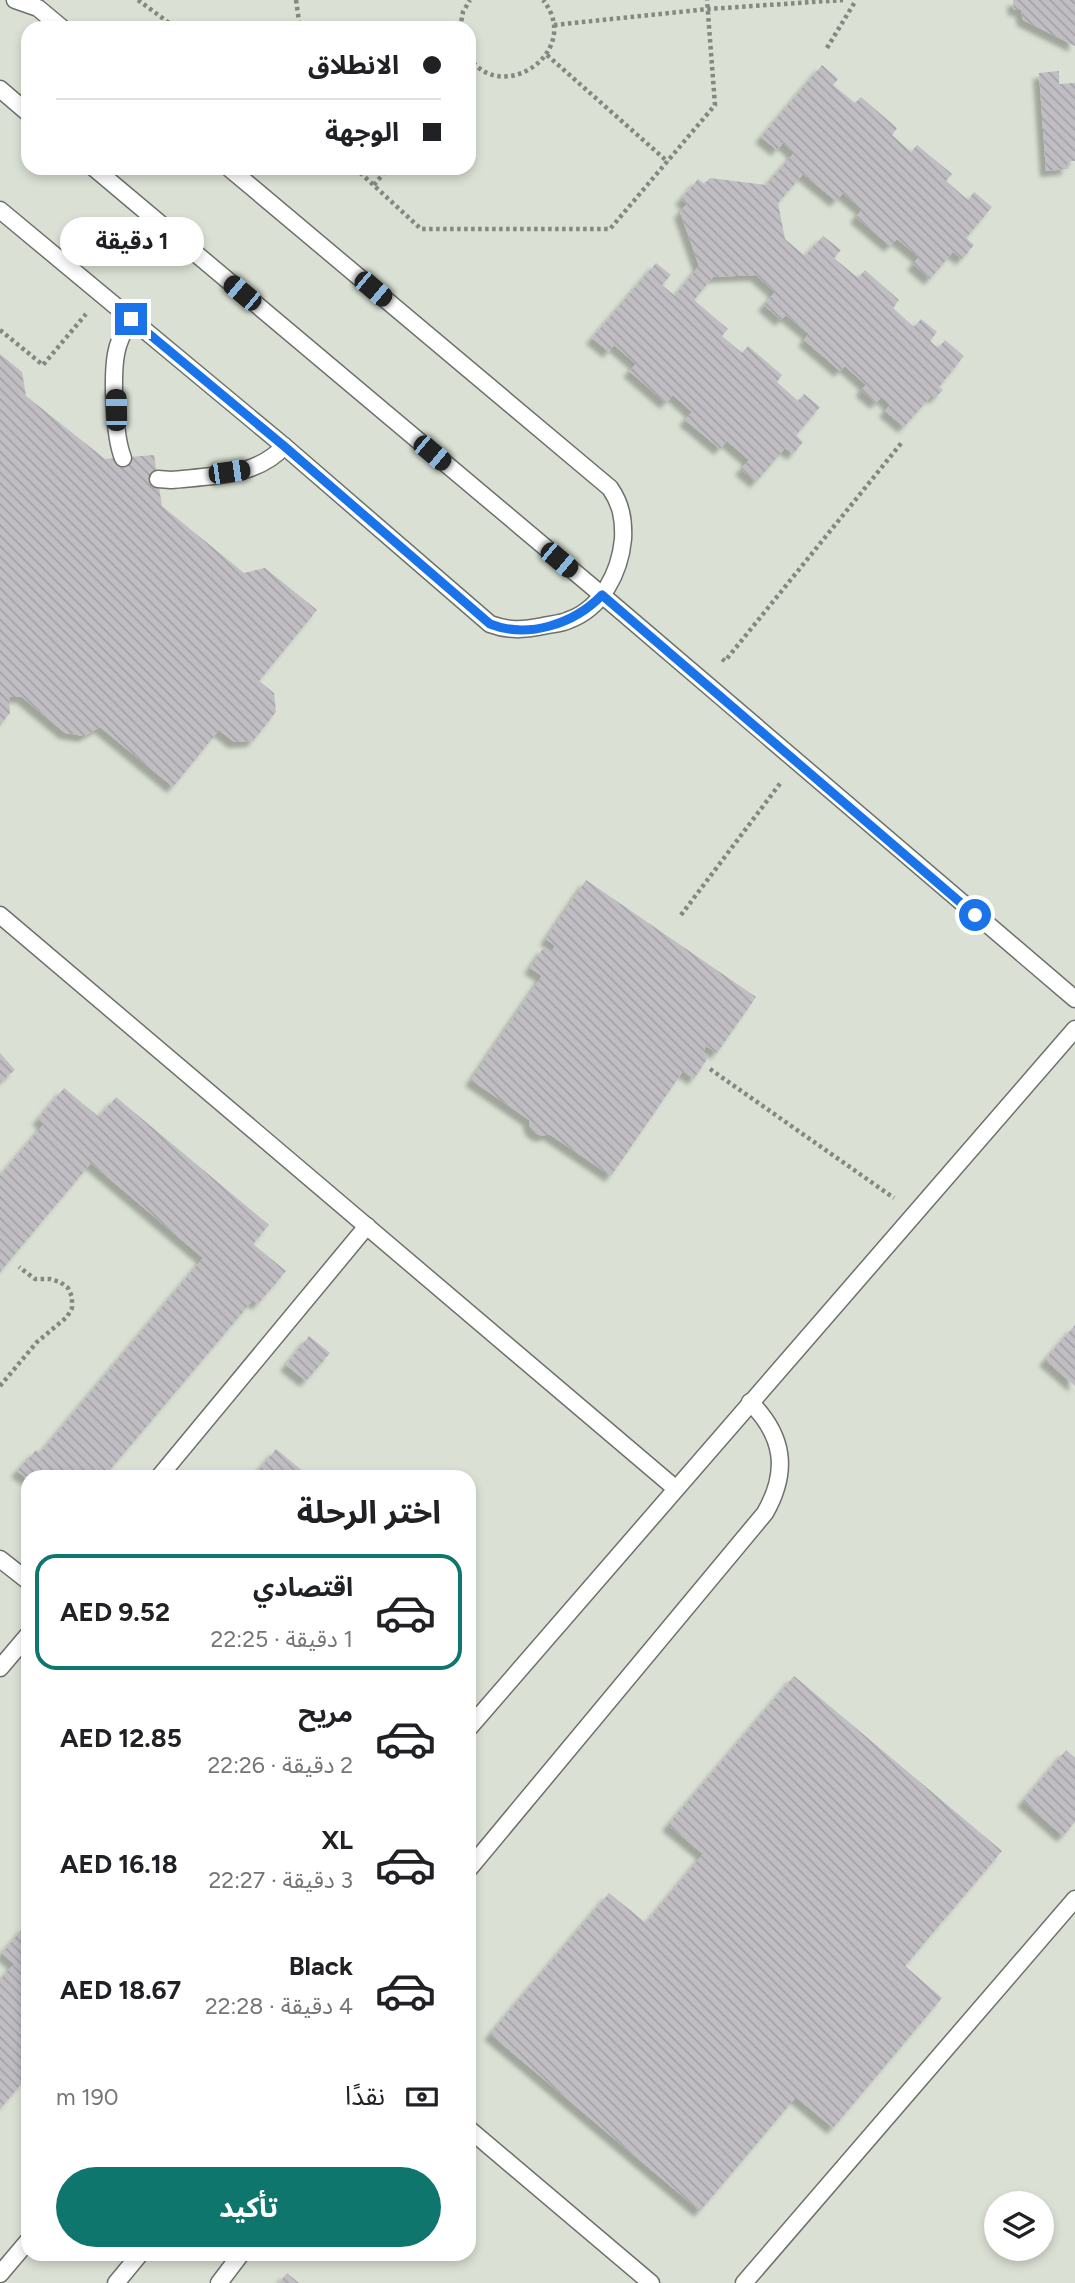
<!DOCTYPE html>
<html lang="ar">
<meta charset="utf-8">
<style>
body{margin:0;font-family:Figtree,"Noto Sans Arabic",sans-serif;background:#f2f2f2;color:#202124;direction:rtl;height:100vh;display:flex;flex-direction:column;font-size:26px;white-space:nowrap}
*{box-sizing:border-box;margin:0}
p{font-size:23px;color:#757577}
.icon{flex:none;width:38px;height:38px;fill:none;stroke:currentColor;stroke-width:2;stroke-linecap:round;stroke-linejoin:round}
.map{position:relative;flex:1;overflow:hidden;direction:ltr}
.sheet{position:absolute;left:21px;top:1470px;width:455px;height:791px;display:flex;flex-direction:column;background:#fff;border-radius:21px;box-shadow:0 4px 10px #0003;direction:rtl}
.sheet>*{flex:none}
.banner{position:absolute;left:21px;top:21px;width:455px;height:154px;border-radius:21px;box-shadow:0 4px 10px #0003;direction:rtl;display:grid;align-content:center;height:154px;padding:0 35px;background:#fff}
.buttons{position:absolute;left:984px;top:2191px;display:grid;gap:14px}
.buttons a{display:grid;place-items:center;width:70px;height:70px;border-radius:50%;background:#fff;box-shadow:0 4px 10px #0003;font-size:35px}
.end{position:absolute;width:32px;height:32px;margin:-16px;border:9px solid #1a73e8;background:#fff;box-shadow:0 0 0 4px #fff}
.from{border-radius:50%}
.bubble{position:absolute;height:49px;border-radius:24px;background:#fff;box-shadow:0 4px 10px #0003;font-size:23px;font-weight:700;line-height:49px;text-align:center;direction:rtl}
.car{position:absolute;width:21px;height:42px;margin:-21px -10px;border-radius:9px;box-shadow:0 0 5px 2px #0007;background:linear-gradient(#222 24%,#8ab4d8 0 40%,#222 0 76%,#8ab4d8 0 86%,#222 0)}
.banner b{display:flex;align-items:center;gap:24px;height:66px;font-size:26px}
.banner b+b{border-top:2px solid #e0e0e0}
.banner i{width:18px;height:18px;background:#202124}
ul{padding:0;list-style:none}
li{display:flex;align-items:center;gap:21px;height:116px;margin:0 14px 10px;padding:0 21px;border:4px solid transparent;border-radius:21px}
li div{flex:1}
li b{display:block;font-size:26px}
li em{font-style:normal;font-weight:700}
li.selected{border-color:#0f766e}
li>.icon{width:63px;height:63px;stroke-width:1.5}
h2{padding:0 35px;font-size:32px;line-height:84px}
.pay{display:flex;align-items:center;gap:18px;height:77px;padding:0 35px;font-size:26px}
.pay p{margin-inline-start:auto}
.primary-button{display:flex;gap:14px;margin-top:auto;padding:14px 35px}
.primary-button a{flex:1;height:80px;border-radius:42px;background:#0f766e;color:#fff;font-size:28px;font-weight:700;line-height:80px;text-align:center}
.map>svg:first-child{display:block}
</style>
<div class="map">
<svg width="1075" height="2283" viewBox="0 0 1075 2283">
<defs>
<pattern id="building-back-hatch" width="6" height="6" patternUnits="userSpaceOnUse" patternTransform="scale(1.75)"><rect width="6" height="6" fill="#c0bdc3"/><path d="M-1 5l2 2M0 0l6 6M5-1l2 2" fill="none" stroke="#a5a2a7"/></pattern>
<filter id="shadow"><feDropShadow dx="-6" dy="6" stdDeviation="2" flood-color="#0004"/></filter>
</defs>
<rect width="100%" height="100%" fill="#e7ebe4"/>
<path fill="#dae1d4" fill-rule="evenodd" d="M 0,0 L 1075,0 L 1075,2283 L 0,2283 ZM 28,28 L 469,28 L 469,168 L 28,168 ZM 28,1477 L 469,1477 L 469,2254 L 28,2254 ZM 996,2203 L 1041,2203 L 1041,2249 L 996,2249 Z"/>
<g fill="url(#building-back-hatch)" filter="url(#shadow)">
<polygon points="1013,0 1075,0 1075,46 1023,20 1021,10 1014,10"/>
<polygon points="822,65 838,79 833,85 855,103 861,97 897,128 892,135 911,152 917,145 952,174 946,181 968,200 974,192 992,207 966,238 974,245 962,259 953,252 930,279 913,264 919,257 897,239 890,246 856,217 862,209 843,193 836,201 803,174 778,203 785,239 805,256 823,236 841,250 834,258 858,278 865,270 899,300 893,308 914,327 921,319 937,332 930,341 938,348 945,340 964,356 939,387 943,390 935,398 932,395 904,427 885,411 890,405 882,397 876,403 861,390 866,385 845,366 840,371 804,340 809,334 786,315 781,320 764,305 775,292 756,275 713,277 694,300 728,329 722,336 742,353 748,346 782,375 777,382 798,401 804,394 820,407 796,435 803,442 793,454 785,448 756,482 741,469 749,460 727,441 720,449 685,420 692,412 673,395 666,403 629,371 636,364 614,345 609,352 592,338 656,263 671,275 662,285 675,296 699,266 680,212 687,204 681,199 698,179 704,184 710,178 766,185 794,153 783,143 777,150 761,137"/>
<polygon points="1059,71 1059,84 1075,83 1075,161 1067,161 1068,169 1046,171 1039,73"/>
<polygon points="0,354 22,372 26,396 105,459 154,455 162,506 244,573 265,568 317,610 259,681 274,693 276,712 253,741 234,742 219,730 173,787 100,727 84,736 65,733 22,697 9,697 10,713 0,725"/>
<polygon points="586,880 756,997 717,1053 706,1046 703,1052 709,1056 694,1079 683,1071 611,1176 549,1134 542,1136 535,1133 530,1127 529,1120 471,1080 542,976 530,968 544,947 551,952 555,946 546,939"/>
<polygon points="0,1053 15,1070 0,1082"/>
<polygon points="64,1088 99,1117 116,1097 269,1225 253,1244 286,1271 258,1304 253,1300 104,1477 28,1477 28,1480 17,1471 36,1450 40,1453 203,1258 91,1163 0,1272 0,1176 44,1124 38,1119"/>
<polygon points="1075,1325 1075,1386 1045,1360"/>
<polygon points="309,1336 330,1353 306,1381 286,1365"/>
<polygon points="276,1449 310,1477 253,1477"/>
<polygon points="794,1676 1002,1851 905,1966 942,1998 833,2128 796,2097 700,2211 490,2034 609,1893 646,1923 703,1854 668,1825"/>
<polygon points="1066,1750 1075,1758 1075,1822 1063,1836 1023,1801"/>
<polygon points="25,1926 28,1929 28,2076 0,2109 0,1980 14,1964 2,1953"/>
<polygon points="287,2273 299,2283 279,2283"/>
</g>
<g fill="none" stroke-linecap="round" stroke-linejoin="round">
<g stroke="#6d716b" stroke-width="19">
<g id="service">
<polyline points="15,0 38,8 62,28"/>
<polyline points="0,89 28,113"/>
<polyline points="94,168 602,595 1075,999"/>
<path d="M 0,210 L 284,446 L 490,624 C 509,631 523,630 543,626 C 551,624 561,624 569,620 C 602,608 620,572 623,539 C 624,519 621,504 610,488 L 229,168"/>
<path d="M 123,458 C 114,436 112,378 116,354 C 118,342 124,330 131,319"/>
<path d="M 158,479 L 171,480 C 209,476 258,477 284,446"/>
<polyline points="0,915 675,1488"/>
<polyline points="159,1477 367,1226"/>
<polyline points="0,1559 28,1581"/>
<polyline points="0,1668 28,1635"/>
<polyline points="469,1728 1075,1029"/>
<path d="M 469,1869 L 765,1513 C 789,1471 784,1436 750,1402"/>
<polyline points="469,2129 651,2283"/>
<polyline points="0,2274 28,2241"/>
<polyline points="116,2283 140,2254"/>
<polyline points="219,2283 241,2254"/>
<polyline points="744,2283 1075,1899"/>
</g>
</g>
<g stroke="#848782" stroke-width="4.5" stroke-dasharray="3.5 3.5" stroke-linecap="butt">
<polyline points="138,0 176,28"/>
<polyline points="296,0 300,28"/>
<polyline points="554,25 708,9 843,0"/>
<polyline points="460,28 463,12 470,0"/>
<polyline points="827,48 856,0"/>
<polyline points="547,55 668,162"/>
<path d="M 469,57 C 502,107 584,51 543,0"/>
<polyline points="355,168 421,229 610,229 715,105 707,0"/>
<polyline points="374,185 388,168"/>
<polyline points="0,330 43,365 86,314"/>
<polyline points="722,659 725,661 903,441"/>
<polyline points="681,915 782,781"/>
<polyline points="710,1069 894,1198"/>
<polyline points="0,1386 37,1342 67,1317 72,1308 72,1297 68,1288 60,1282 50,1279 35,1279 19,1267"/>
</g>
<use href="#service" stroke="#fff" stroke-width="16"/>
</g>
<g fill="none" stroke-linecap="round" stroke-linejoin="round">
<path stroke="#1a73e8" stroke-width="9" d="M 131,319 L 284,446 L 490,624 C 528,639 574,624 602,595 L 975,915"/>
</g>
</svg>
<div class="buttons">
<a><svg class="icon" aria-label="layers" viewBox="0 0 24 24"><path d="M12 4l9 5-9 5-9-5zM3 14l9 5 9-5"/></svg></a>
</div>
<i class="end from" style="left:975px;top:915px"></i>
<i class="end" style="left:131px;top:319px"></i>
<div class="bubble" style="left:60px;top:217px;width:144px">1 دقيقة</div>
<i class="car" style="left:373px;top:289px;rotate:130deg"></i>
<i class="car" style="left:242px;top:293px;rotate:310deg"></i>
<i class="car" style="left:116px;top:410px;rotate:359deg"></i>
<i class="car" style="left:432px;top:453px;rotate:130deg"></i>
<i class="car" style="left:229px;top:472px;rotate:82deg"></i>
<i class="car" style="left:559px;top:560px;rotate:130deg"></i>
<div class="banner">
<b><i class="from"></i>الانطلاق</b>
<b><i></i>الوجهة</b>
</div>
<section class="sheet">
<h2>اختر الرحلة</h2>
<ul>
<li class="selected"><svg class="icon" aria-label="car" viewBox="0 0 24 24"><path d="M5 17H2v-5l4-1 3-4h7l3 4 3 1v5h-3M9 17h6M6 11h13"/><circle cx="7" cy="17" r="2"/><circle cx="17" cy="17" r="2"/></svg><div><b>اقتصادي</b><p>1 دقيقة · 22:25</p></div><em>AED 9.52</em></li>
<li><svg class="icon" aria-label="car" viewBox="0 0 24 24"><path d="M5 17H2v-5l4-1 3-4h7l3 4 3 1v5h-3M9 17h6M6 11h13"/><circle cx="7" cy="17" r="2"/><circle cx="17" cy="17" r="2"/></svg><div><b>مريح</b><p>2 دقيقة · 22:26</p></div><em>AED 12.85</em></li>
<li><svg class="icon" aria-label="car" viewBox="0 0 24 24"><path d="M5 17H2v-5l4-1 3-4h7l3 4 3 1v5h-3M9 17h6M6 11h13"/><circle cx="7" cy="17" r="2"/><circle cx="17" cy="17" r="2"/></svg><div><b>XL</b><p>3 دقيقة · 22:27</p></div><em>AED 16.18</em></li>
<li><svg class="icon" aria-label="car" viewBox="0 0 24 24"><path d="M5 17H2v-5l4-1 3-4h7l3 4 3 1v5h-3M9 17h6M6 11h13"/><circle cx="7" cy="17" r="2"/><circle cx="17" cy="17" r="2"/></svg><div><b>Black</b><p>4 دقيقة · 22:28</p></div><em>AED 18.67</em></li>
</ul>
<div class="pay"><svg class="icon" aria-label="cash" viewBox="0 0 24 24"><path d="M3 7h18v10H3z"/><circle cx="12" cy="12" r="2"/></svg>نقدًا<p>190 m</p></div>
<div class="primary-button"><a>تأكيد</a></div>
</section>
</div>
